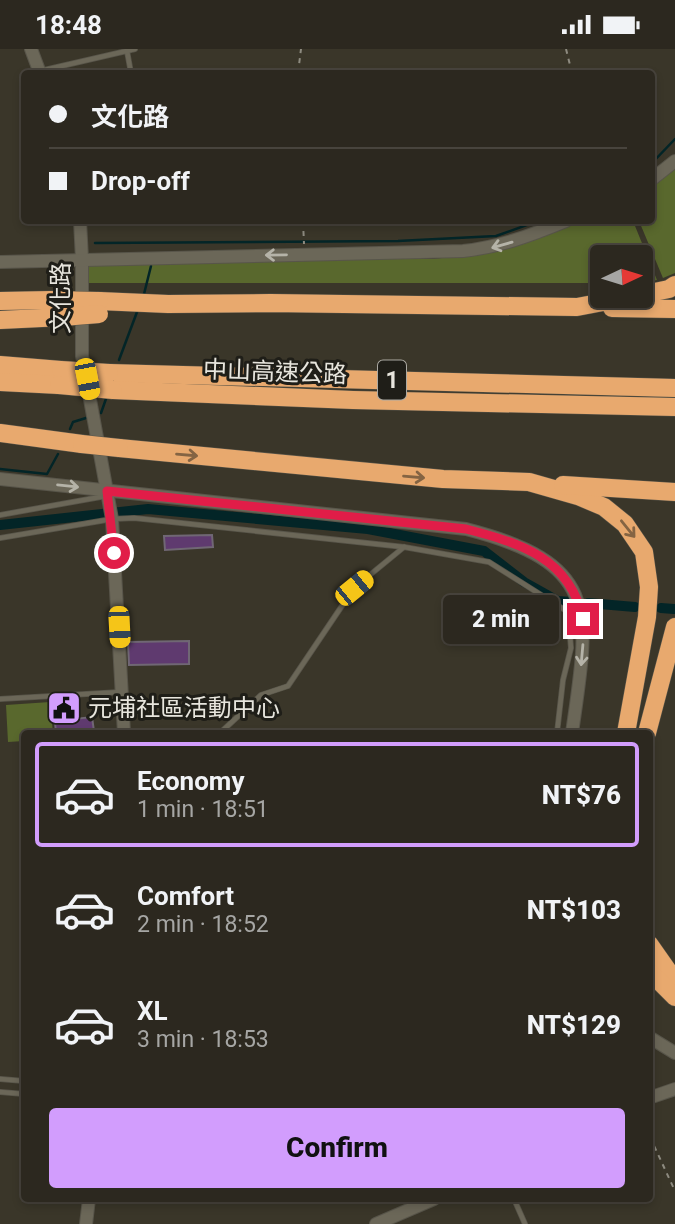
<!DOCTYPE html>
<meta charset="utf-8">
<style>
body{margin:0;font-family:Roboto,"Noto Sans TC",sans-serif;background:#343028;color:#f1f3f6;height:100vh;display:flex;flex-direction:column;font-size:26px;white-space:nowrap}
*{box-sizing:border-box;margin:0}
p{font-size:23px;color:#a6a6a4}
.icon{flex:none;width:38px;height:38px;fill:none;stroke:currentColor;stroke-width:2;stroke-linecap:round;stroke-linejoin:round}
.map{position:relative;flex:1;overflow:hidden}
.side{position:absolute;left:21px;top:681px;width:632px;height:472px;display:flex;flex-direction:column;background:#2c281f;border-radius:7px;box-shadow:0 4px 10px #0003,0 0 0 2px #48443d}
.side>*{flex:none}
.top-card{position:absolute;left:21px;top:21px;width:634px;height:154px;border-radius:7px;box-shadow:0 4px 10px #0003,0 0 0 2px #48443d;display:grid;align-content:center;height:154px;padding:0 28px;background:#2c281f}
.needle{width:46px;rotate:86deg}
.buttons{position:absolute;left:590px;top:196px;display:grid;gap:14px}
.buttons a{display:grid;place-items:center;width:63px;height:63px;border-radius:7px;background:#2c281f;box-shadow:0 4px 10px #0003,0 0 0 2px #48443d;font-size:35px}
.end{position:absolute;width:32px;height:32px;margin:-16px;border:9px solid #e11d48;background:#fff;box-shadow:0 0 0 4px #fff}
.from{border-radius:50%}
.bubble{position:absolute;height:49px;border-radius:7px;background:#2c281f;box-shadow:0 4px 10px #0003,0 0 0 2px #48443d;font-size:23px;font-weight:800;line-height:49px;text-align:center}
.car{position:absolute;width:21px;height:42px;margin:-21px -10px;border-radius:9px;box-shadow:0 0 5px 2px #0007;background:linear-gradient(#f5c518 24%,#345 0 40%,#f5c518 0 76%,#345 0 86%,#f5c518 0)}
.top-card b{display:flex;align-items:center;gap:24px;height:66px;font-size:26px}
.top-card b+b{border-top:2px solid #48443d}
.top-card i{width:18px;height:18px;background:#f1f3f6}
ul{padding:12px 0 0;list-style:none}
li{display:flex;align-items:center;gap:21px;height:105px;margin:0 14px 10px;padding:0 14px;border:4px solid transparent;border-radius:7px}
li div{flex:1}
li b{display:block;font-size:26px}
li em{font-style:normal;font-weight:800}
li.selected{border-color:#d29dfd}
li>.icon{width:63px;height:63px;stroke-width:1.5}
.primary-button{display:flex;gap:14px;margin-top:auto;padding:14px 28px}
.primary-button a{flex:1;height:80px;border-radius:7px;background:#d29dfd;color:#111;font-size:28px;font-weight:800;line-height:80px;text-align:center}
.status{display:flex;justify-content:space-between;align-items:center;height:49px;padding:0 35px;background:#2c281f;direction:ltr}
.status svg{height:19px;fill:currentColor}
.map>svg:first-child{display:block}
</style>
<div class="status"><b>18:48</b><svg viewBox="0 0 49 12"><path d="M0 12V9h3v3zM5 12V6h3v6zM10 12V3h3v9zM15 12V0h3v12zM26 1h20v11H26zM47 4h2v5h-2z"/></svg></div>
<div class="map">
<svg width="675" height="1175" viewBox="0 0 675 1175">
<rect width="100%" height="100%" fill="#3a3629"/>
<g fill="#59682d">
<polygon points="675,117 675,224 663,229 639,172 651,172 651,137"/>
<polygon points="581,172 633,172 657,231 641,234 640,208 602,208 602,234 88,234 87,215 288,209 433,210 478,205 523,195"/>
<polygon points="50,653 53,684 24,684 24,692 8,693 6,656"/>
</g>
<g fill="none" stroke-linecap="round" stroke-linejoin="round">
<g stroke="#032527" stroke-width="2.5">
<polyline points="651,115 675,90"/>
<polyline points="95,194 398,192 496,187 538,172"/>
<polyline points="144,245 151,217"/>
<polyline points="119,311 137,263"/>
<polyline points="101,364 107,347"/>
<polyline points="70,380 73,373 86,369"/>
<polyline points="0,420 47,425 58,405"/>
</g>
<g stroke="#032527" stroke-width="10">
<polyline points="0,476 148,460 368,480 484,502 524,533 558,552 571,553"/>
<polyline points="588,554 635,558"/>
<polyline points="661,559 674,560"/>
</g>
</g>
<g fill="#5f3a6f" stroke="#706774" stroke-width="2">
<polygon points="212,486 213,498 165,501 164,487"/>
<polygon points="189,592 189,615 129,616 128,593"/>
<polygon points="73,651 75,670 92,668 94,682 56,684 53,652"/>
</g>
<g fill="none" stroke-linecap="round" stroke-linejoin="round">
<g stroke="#58554a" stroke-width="6">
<g id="service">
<polyline points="127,2 131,24"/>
<polyline points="40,22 135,0"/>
<polyline points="0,466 106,447"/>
<polyline points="0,489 112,470 134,469 404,498 489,513 568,563 571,599 563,631 557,684"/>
<polyline points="0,650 121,643"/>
<polyline points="220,684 261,646 288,637 354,539 404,498"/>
<polyline points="0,1030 24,1032"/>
<polyline points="0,1043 24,1045"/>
<polyline points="514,1150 525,1175"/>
</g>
</g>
<g stroke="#58554a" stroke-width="14">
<g id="tertiary">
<polyline points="31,0 40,24"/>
<polyline points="651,131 675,112"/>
<polyline points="80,172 82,210 82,307 112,470 124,684"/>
<path d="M 0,213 L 463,202 C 500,198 532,186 566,172"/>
<path d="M 0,430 L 466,480 C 603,515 589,564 572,684"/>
<polyline points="649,988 675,1004"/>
<polyline points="649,1049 675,1040"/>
<polyline points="86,1175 89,1150"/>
<polyline points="376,1175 434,1150"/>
</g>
</g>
<g stroke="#58554a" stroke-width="19">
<g id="motorway">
<polyline points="640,246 669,240 675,236"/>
<polyline points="0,252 52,251"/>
<polyline points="99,252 168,255 270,254 577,258 635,247"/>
<polyline points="612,259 675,260"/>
<polyline points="0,271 63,268"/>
<polyline points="0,316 61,321"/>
<polyline points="109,324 675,339"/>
<polyline points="0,333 59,336"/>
<polyline points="113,341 353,351 675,358"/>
<polyline points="0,384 82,395"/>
<polyline points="119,399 443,430 529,433 578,447 604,458 625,475 644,503 649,538 647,568 626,684"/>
<polyline points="563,436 675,443"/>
<polyline points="647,684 675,578"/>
<polyline points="649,895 675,932"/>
<polyline points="649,922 675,948"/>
</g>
</g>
<g stroke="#8e8b80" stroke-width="2" stroke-dasharray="5 5" stroke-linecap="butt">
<polyline points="566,0 572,24"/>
<polyline points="298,24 301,0"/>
<polyline points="303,172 304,195"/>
<polyline points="650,1088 675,1142"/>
</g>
<use href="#service" stroke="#6b6758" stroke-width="4.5"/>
<use href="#tertiary" stroke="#6b6758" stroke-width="12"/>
<use href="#motorway" stroke="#e8a96e" stroke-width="18"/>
<g stroke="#58554a" stroke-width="19" stroke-linecap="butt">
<g id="motorway-bridge">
<polyline points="52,251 99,252"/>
<polyline points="63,268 99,265"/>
<polyline points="61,321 109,324"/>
<polyline points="59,336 113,341"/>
<polyline points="82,395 119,399"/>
</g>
</g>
<use href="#motorway-bridge" stroke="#e8a96e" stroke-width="18"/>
</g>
<defs><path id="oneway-shaft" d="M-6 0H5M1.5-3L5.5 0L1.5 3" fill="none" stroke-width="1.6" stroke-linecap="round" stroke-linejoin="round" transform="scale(1.75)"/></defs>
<g stroke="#b5b3a8">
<use href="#oneway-shaft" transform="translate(502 196) rotate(164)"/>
<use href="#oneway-shaft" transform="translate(276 206) rotate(179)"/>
<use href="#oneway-shaft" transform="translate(68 437) rotate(6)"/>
<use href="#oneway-shaft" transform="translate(582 606) rotate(95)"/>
</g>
<g stroke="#846443">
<use href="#oneway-shaft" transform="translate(187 406) rotate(5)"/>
<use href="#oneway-shaft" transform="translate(414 428) rotate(5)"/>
<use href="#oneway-shaft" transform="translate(628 480) rotate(51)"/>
</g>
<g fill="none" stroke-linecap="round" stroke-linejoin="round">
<path stroke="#e11d48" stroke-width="9" d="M 114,504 L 107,442 L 466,480 C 520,494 570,509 583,570"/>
</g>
<defs>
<g id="civic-square" transform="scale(1.75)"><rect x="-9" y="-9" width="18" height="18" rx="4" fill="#d29dfd" stroke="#1f1e18"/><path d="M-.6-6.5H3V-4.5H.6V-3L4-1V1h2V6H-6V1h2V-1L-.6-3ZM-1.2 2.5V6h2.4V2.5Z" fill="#111"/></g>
</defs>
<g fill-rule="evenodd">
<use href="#civic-square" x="64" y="659"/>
</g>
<g text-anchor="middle" stroke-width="6" stroke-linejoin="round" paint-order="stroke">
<rect fill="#1f1e18" stroke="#aba9a2" stroke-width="2" x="378" y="311.5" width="28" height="39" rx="5"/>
<g font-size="23" font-weight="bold" fill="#e7e5dd">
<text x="392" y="339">1</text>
</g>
<g font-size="24" fill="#e7e5dd" stroke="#1f1e18">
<text transform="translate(61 249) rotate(-90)" y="8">文化路</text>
<text transform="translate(275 323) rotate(2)" y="8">中山高速公路</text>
</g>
<g font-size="24" fill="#e7e5dd" stroke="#1f1e18" text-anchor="start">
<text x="88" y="667">元埔社區活動中心</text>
</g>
</g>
</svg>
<div class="buttons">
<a><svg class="needle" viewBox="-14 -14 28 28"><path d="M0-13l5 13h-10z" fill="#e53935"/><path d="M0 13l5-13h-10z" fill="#a6a6a4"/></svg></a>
</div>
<i class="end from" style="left:114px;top:504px"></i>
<i class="end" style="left:583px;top:570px"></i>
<div class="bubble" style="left:443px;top:546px;width:116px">2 min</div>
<i class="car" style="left:87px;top:330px;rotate:169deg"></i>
<i class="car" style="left:354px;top:539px;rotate:51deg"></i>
<i class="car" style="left:119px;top:578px;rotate:177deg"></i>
<div class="top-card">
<b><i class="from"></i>文化路</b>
<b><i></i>Drop-off</b>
</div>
<section class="side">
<ul>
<li class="selected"><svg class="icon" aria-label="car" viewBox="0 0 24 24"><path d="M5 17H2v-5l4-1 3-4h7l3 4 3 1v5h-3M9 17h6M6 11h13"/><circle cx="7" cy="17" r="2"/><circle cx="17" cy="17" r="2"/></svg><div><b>Economy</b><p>1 min · 18:51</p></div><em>NT$76</em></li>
<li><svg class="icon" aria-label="car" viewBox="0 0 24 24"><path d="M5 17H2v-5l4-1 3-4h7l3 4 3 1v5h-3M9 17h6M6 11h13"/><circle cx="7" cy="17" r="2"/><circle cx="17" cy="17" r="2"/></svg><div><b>Comfort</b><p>2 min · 18:52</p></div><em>NT$103</em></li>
<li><svg class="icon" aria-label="car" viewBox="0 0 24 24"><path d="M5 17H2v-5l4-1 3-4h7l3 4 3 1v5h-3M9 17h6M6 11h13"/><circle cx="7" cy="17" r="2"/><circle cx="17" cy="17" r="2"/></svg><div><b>XL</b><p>3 min · 18:53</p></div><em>NT$129</em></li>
</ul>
<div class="primary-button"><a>Confirm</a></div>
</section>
</div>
